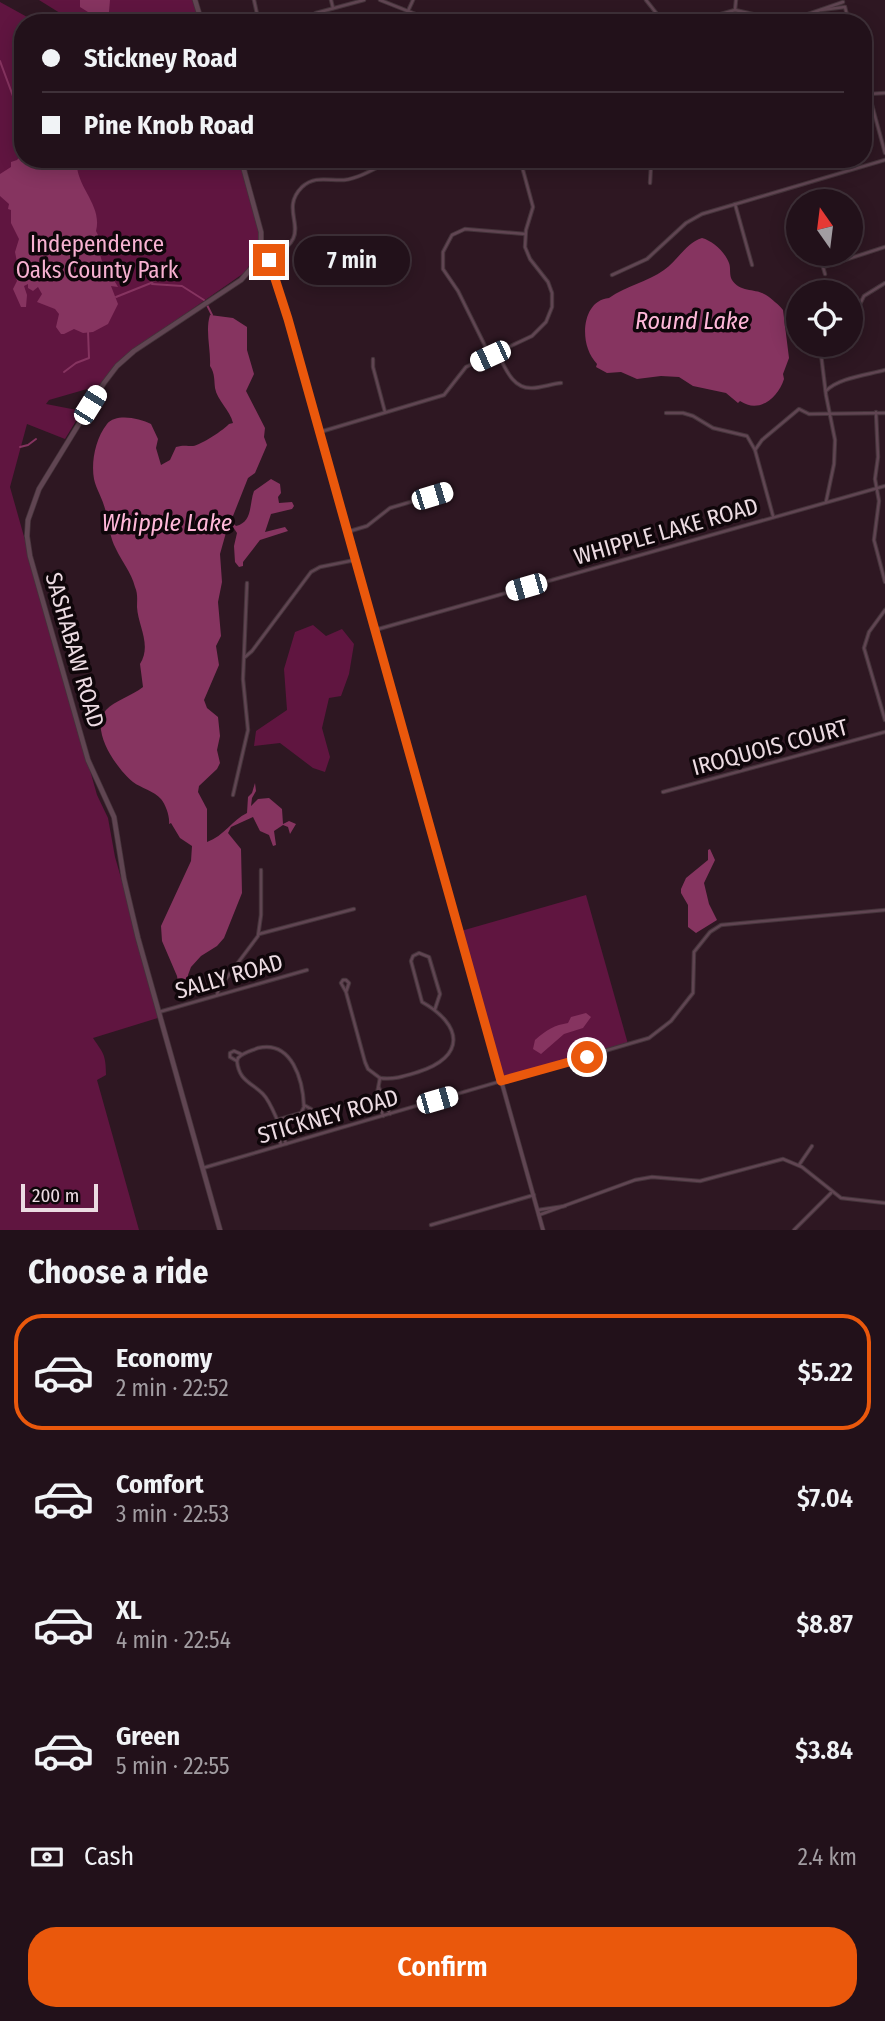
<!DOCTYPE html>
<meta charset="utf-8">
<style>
body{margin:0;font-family:"Fira Sans Condensed",sans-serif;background:#2e1f27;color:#f1f3f6;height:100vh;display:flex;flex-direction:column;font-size:26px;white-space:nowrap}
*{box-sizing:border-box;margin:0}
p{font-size:23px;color:#a29da2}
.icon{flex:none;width:38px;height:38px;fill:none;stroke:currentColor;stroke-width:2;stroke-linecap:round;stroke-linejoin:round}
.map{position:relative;height:1230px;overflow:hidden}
.panel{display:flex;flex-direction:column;background:#22111a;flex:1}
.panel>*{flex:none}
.guide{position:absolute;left:14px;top:14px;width:858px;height:154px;border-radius:28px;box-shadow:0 4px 18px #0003,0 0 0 2px #3f3139;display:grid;align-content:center;height:154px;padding:0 28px;background:#22111a}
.needle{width:46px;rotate:346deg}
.tools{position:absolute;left:786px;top:189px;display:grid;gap:14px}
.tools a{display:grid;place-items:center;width:77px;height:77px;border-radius:50%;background:#22111a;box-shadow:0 4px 18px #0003,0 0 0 2px #3f3139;font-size:35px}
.scale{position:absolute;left:21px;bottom:18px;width:77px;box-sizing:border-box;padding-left:7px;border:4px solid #ecdbe2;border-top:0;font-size:19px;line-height:24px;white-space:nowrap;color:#ecdbe2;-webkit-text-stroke:5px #0f060a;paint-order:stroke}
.end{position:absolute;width:32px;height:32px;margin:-16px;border:9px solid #ea580c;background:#fff;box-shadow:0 0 0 4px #fff}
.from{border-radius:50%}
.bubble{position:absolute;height:49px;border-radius:24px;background:#22111a;box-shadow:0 4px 18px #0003,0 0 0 2px #3f3139;font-size:23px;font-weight:600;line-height:49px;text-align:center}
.car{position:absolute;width:21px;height:42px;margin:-21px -10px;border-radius:9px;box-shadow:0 0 5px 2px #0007;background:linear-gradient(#fff 24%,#345 0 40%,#fff 0 76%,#345 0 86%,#fff 0)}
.guide b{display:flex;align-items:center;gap:24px;height:66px;font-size:26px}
.guide b+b{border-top:2px solid #3f3139}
.guide i{width:18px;height:18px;background:#f1f3f6}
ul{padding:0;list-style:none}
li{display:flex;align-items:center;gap:21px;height:116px;margin:0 14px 10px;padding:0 14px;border:4px solid transparent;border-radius:28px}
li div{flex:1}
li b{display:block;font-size:26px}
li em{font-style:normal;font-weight:600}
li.active{border-color:#ea580c}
li>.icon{width:63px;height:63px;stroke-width:1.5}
h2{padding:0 28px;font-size:32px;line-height:84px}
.pay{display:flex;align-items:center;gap:18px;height:77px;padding:0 28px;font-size:26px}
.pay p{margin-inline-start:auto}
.button{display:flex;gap:14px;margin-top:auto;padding:14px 28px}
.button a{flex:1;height:80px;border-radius:28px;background:#ea580c;color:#fff;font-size:28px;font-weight:600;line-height:80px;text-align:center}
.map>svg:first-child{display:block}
</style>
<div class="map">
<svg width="885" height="1230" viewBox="0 0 885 1230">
<rect width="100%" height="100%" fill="#2e1722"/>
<g fill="#601540">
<polygon points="39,0 193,0 200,23 76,23"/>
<path d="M 0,2 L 38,23 L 23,23 L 23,159 L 233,159 L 243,169 L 260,238 L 256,256 L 244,273 L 129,353 L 115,366 L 101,385 L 49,400 L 46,404 L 82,411 L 65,439 L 27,424 L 10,487 L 97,795 L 108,818 L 115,857 L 161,1017 L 93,1038 C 103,1053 106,1054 106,1075 L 97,1080 L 139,1230 L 0,1230 Z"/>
<polygon points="313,625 326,636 342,629 354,644 349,674 341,696 329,698 322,728 330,757 325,772 313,768 280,743 254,746 256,731 287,710 284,669 295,632"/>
<polygon points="586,895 628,1044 502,1079 461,931"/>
</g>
<g fill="#863460">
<polygon points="80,0 110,0 108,23 91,23 88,12 80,7"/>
<path d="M 23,153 L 23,159 L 77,159 C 74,186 103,204 96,231 C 102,241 98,248 101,258 C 103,268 113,277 118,287 L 111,286 L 118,304 L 108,324 L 93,332 L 83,333 L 74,329 L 64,334 L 61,334 L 56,327 L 59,314 L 55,309 L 37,302 L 42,294 L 38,287 L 33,291 L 28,288 L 28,284 L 24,286 L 27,295 L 26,307 L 21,307 L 13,289 L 17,281 L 13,269 L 17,262 L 15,252 L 19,239 L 11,223 L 11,210 L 8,209 L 9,204 L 0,196 L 0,174 L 11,167 L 11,162 L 17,160 Z"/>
<path d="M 702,238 C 713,241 725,252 729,263 C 731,268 729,275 732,280 C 740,293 756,288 766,295 C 772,299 779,305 783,310 L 789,358 L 783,374 L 784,379 C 778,398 759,414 740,401 L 738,403 L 726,393 L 693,386 L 679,377 L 661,376 L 637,379 L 621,372 L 607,373 L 596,367 L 597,364 C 593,359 590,355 588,349 C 581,330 586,300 609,298 C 626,286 647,282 664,270 C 678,260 686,243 702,238 Z"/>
<path d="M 210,315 L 233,318 L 247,327 L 247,350 L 254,374 L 246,391 L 265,428 L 264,437 L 267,445 L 255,473 L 248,478 L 231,521 L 236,526 C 253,522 249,504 254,491 L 271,479 L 280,484 L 281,493 L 278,497 L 279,503 L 292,502 L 294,506 L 292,509 L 271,514 L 265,532 L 285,527 L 288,531 L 260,540 L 243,562 L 243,566 L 239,567 L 235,562 L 234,546 L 237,533 L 233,527 L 227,529 L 220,554 L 222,582 L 218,602 L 221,636 L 216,646 L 219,665 L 204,700 L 207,708 L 218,717 L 220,736 L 217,750 L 220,763 L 217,769 L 199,786 L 198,792 L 207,809 L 207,842 C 224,836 232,820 247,813 L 248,797 L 252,793 L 255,783 L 256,791 L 252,798 L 251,806 L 258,799 L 269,798 L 282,809 L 283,824 L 289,821 L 296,824 L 290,834 L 288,827 L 283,825 L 274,831 L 276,845 L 273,846 L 269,835 L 260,831 L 253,817 L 231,827 L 228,833 L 241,849 L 242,893 L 224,938 L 217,946 L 201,956 L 191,967 L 188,975 L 189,994 L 182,997 L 180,994 L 177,976 L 162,941 L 161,926 L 191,861 L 192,846 L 180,838 L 171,823 L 169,824 C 170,817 166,805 161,799 C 154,791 141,788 133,782 C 117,769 89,730 106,710 C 114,701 133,695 143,687 L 140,664 C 152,645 138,626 137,607 C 137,600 138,594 135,587 C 131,572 122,562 116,549 C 110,538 109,525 106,513 C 104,501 96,489 94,479 C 91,463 95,439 107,424 C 116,413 139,418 151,424 L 158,439 L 156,448 L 161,465 L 170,460 L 176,447 C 183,445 186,446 193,446 C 201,445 225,429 229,424 L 233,423 C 230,410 217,400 215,388 C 214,381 215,373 210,366 C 211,349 205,331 210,315 Z"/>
<polygon points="710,849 715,860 704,883 709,904 717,920 696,933 688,927 688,905 681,893 681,889 686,878 708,860 708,850"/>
<path d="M 586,1013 L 591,1017 L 583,1028 L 564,1034 L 541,1054 L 533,1049 L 535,1040 C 546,1030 555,1025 568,1023 L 571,1017 Z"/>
</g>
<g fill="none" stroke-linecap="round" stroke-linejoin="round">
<g stroke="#863460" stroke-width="2">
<polyline points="0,61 23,123"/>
<polyline points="152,284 182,286 204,300"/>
<polyline points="116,297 151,283 166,272 168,264"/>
<polyline points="207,305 212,315"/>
<polyline points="64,372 76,363 89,358 88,331"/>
<polyline points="20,447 28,445 36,439"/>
</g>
<g stroke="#44333a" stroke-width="4.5">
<g id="minor">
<polyline points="254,0 259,23"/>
<polyline points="331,0 333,8"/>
<polyline points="380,0 433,21 482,22"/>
<polyline points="646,0 664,23"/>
<polyline points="845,7 849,23"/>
<polyline points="735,10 736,0"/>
<polyline points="821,10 845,7"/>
<polyline points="408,11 413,0"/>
<polyline points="299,23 316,13 364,0"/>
<polyline points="690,23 735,10 783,21 791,20 843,2"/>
<polyline points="863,72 885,153"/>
<polyline points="869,94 885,93"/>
<polyline points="649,159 651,166 650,183"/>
<polyline points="735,204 752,265"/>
<path d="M 268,258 C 321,235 275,214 302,187 C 315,175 329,181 344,180 C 361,178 379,166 394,159"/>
<polyline points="825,274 823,267 885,247"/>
<polyline points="612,275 647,259 686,223 702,214 885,160"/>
<polyline points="856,312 864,296 885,283"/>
<polyline points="820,346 826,395 835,440 834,464 826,502"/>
<path d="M 497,352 C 505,367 512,389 532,388 C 541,388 551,384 561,383"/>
<polyline points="490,356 458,291 443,269 443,252 452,235 465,229 525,234"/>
<polyline points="373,359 373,367 385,412"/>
<path d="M 826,391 C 838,378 867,375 885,370"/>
<polyline points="876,412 878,457 875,479 879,501 874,540 885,582"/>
<polyline points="666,413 683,413 693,416 713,428 747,436 755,450 773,516"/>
<polyline points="320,432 444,395 466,367 532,336 546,322 552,307 552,293 548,282 530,259 525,247 526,230 533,207 520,159"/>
<polyline points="755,450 762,440 799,409 809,414 885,413"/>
<polyline points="347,532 367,526 390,508 448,491"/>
<polyline points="885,610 869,632 864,648 885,720"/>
<polyline points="375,630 885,486"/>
<polyline points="245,657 252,651 311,572 320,567 355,560"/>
<polyline points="663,792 885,732"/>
<polyline points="233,795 248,730 243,679 247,583"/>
<polyline points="259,934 354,909"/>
<polyline points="346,992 349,983 346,980 343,980 341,983 346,992 365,1062 368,1069 380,1078"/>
<polyline points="217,995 219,988 258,936 261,915 261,870"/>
<polyline points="159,1012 307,970"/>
<path d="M 237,1061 L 238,1058 C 244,1052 251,1051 258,1048 C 292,1040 303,1080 304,1107 L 301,1113 L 277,1120"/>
<path d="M 237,1061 C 239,1081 251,1082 263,1094 C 271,1102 283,1133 286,1144"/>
<polyline points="237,1061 230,1057 230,1053 234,1051 241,1054"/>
<path d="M 380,1078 C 393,1080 405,1076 418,1072 C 466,1057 463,1025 422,1002 L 411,961 L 413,956 L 419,953 L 429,957 L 440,994 L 435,1009"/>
<polyline points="380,1078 377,1094 383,1116"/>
<polyline points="379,1088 390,1114"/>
<polyline points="301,1113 306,1115 311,1114 311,1109 304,1105"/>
<polyline points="277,1120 276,1126 281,1145"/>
<polyline points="799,1165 812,1146"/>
<polyline points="203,1168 649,1038 671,1021 693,993 694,952 710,932 721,925 885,910"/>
<polyline points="538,1210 565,1206"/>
<polyline points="539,1215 635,1180 652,1177 700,1181 783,1159 802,1167 841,1198 885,1203"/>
<polyline points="431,1225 534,1195"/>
<polyline points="794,1230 831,1193"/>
</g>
</g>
<g stroke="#44333a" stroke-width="5">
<polyline id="tertiary" points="260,252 270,262 288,319 543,1230"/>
</g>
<g stroke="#44333a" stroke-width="6">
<g id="secondary">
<polyline points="195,0 202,23"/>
<polyline points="220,1230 138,938 124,879 114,817 88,760 30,556 27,536 28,520 39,489 104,383 117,366 134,351 241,280 255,264 261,248 261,232 241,159"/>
</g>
</g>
<use href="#minor" stroke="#604552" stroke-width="2.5"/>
<use href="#tertiary" stroke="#604552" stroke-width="3.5"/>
<use href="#secondary" stroke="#604552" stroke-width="4.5"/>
</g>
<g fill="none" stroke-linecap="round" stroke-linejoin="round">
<polyline stroke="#ea580c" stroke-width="9" points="269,260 288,319 501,1081 587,1057"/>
</g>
<g text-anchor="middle" stroke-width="7" stroke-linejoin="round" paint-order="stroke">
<g font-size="23" fill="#f7b1d1" stroke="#0f060a">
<text x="97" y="252">Independence<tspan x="97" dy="26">Oaks County Park</tspan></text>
</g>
<g font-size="23" fill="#ecdbe2" stroke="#0f060a">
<text transform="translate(666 531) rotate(-16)" y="8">WHIPPLE LAKE ROAD</text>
<text transform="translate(75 650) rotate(74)" y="8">SASHABAW ROAD</text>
<text transform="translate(770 747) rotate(-15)" y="8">IROQUOIS COURT</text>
<text transform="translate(229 976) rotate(-16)" y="8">SALLY ROAD</text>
<text transform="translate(328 1116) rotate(-16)" y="8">STICKNEY ROAD</text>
</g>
<g font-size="24" font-style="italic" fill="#ffb8d9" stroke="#0f060a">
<text x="692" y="329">Round Lake</text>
<text x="167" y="531">Whipple Lake</text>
</g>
</g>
</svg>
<div class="tools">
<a><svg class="needle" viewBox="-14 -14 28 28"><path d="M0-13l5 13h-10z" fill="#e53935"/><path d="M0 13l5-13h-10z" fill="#a29da2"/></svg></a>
<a><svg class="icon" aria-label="locate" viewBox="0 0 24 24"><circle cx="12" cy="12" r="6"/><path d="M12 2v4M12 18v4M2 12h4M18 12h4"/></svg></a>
</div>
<div class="scale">200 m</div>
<i class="end from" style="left:587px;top:1057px"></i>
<i class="end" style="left:269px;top:260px"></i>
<div class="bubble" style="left:294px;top:236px;width:116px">7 min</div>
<i class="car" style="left:490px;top:356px;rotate:245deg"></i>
<i class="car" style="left:90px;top:405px;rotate:32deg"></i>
<i class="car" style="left:432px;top:496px;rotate:73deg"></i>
<i class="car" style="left:526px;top:587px;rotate:254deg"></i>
<i class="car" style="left:437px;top:1100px;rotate:74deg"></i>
<div class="guide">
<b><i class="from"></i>Stickney Road</b>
<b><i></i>Pine Knob Road</b>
</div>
</div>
<section class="panel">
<h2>Choose a ride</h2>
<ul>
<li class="active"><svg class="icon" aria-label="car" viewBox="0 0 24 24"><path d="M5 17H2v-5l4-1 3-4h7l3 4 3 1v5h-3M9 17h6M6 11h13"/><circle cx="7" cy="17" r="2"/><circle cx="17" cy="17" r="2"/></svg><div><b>Economy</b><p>2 min · 22:52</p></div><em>$5.22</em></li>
<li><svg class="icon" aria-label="car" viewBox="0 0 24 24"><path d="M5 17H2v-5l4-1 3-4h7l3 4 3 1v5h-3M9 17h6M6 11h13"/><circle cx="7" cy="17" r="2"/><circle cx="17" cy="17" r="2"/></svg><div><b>Comfort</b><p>3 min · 22:53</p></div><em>$7.04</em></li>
<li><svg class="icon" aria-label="car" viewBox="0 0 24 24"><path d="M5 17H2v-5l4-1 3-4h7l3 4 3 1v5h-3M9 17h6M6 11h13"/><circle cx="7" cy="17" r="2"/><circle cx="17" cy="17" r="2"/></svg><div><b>XL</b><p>4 min · 22:54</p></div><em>$8.87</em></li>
<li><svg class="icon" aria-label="car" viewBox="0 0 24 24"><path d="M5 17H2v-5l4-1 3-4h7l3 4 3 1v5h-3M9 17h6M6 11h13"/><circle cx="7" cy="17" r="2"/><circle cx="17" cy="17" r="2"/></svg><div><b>Green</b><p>5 min · 22:55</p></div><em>$3.84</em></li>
</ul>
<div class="pay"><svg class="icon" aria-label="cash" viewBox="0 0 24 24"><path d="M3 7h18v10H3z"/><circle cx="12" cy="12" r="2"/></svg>Cash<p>2.4 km</p></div>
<div class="button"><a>Confirm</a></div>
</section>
